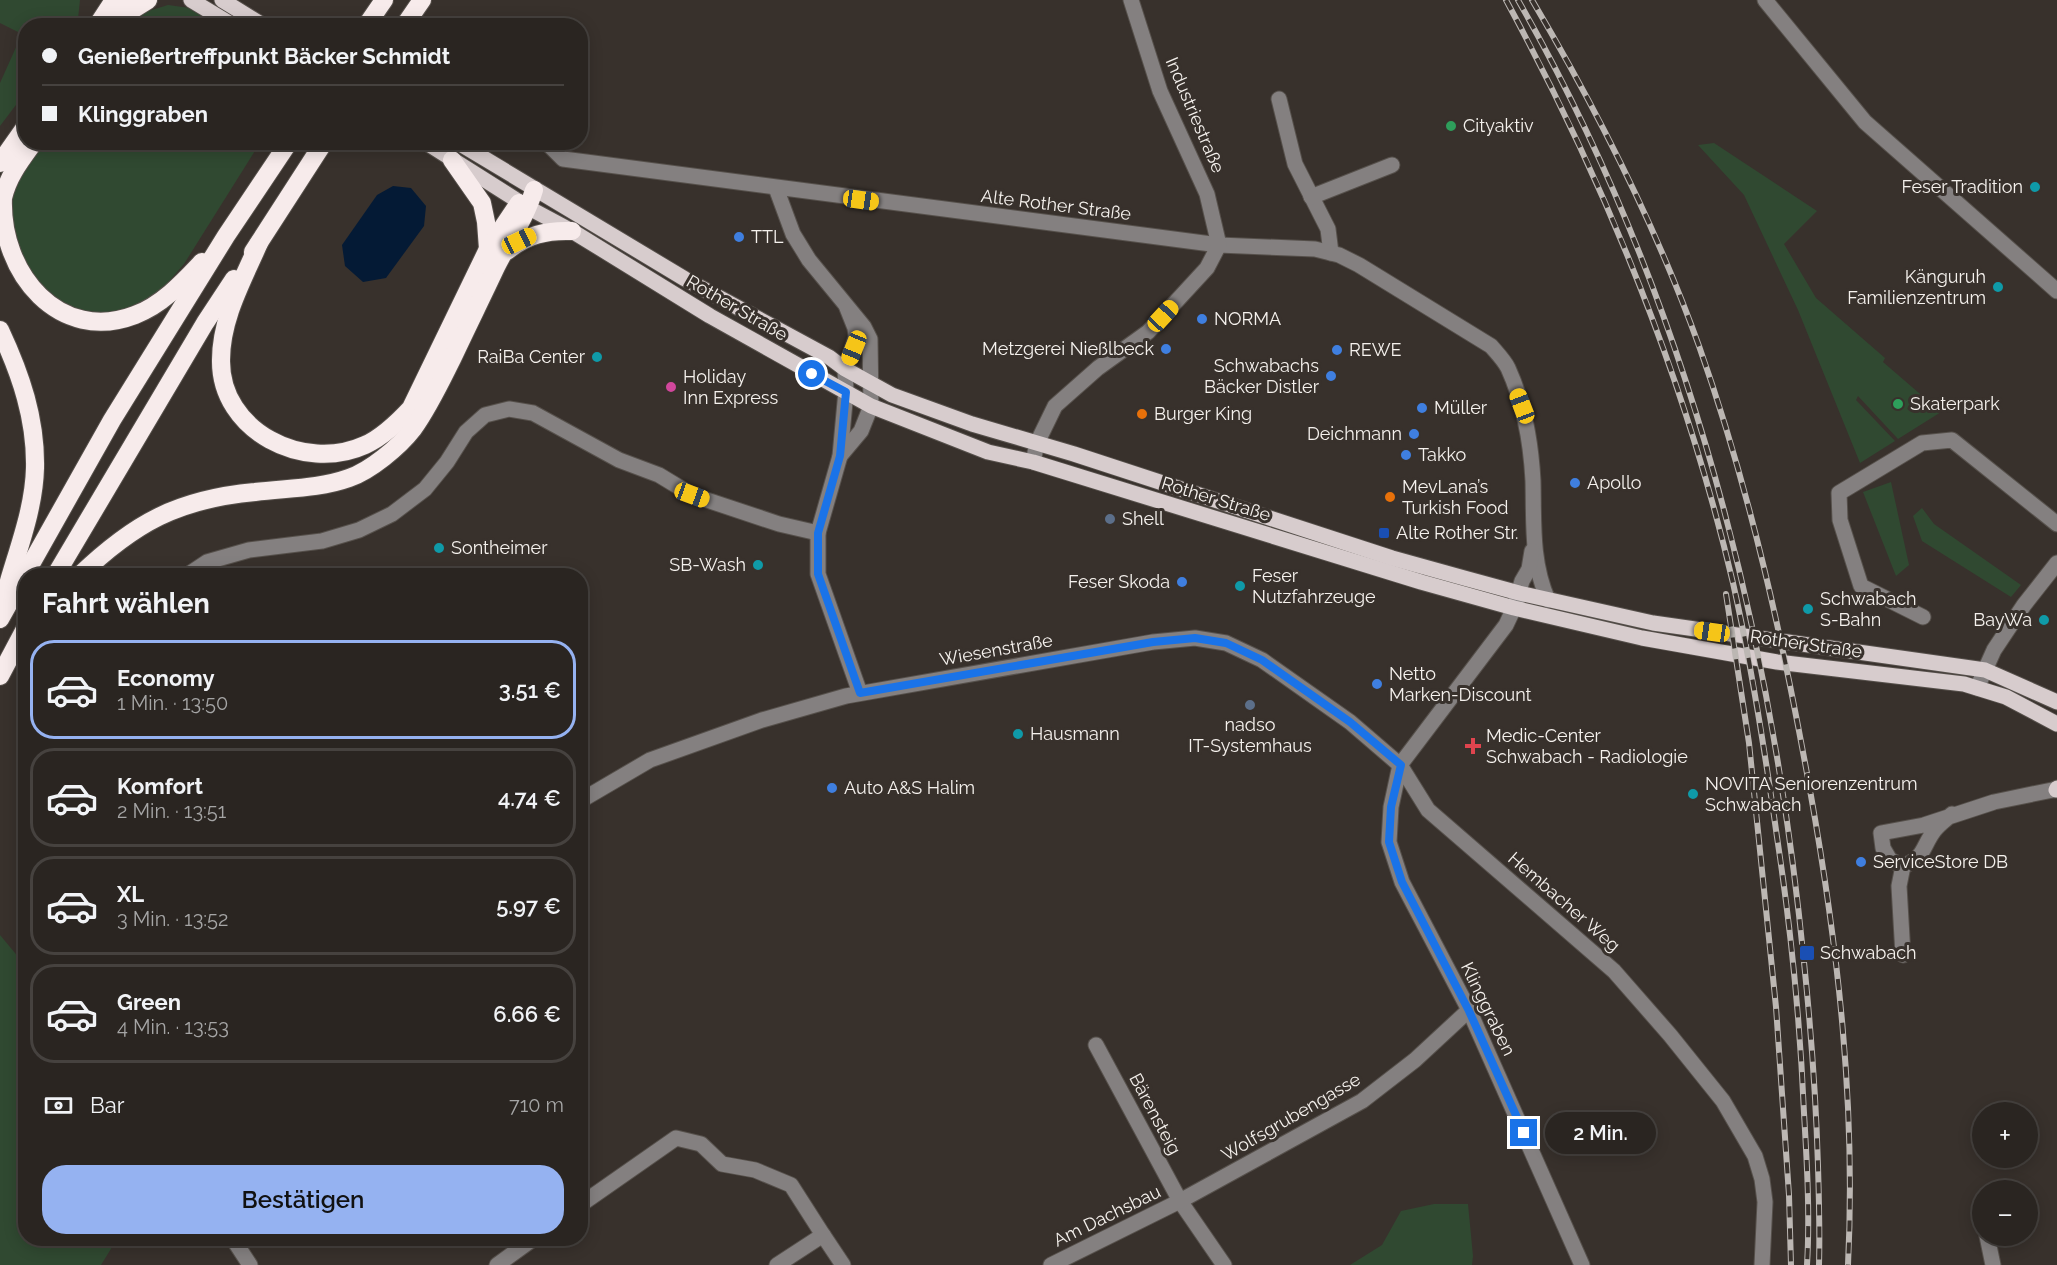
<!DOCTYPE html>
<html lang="de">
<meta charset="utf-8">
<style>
body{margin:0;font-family:Raleway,sans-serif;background:#36312e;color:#f1f3f6;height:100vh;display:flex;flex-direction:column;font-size:22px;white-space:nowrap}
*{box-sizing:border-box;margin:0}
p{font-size:20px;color:#a5a5a5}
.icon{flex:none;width:33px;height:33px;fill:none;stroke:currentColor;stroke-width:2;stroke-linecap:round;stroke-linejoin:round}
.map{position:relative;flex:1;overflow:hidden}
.panel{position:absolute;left:18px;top:568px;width:570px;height:678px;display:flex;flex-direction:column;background:#2a2521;border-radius:24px;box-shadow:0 3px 15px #0003,0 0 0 2px #46423f}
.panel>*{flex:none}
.banner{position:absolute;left:18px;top:18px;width:570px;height:132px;border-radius:24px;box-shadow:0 3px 15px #0003,0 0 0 2px #46423f;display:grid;align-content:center;height:132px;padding:0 24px;background:#2a2521}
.tools{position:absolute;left:1972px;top:1102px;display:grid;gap:12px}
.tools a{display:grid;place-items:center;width:66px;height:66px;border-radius:50%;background:#2a2521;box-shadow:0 3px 15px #0003,0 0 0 2px #46423f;font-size:30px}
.end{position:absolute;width:27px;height:27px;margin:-14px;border:8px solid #1a73e8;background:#fff;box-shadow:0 0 0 3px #fff}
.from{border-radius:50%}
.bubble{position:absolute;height:42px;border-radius:21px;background:#2a2521;box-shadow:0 3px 15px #0003,0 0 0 2px #46423f;font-size:20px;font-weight:600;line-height:42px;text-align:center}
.car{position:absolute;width:18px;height:36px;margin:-18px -9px;border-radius:8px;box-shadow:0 0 4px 2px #0007;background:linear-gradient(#f5c518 24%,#345 0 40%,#f5c518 0 76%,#345 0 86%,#f5c518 0)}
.banner b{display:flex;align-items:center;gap:21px;height:57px;font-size:22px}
.banner b+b{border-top:2px solid #46423f}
.banner i{width:15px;height:15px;background:#f1f3f6}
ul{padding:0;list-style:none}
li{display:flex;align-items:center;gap:18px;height:99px;margin:0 12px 9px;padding:0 12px;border:3px solid #46423f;border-radius:24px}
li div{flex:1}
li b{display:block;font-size:22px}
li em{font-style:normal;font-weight:600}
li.on{border-color:#95b2f1}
li>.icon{width:54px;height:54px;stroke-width:1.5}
h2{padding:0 24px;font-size:27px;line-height:72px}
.pay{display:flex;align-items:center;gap:15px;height:66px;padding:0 24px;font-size:22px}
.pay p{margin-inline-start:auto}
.button{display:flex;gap:12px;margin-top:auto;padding:12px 24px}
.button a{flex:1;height:69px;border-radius:24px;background:#95b2f1;color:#111;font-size:24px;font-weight:600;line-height:69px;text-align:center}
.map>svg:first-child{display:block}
</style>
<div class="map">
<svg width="2057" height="1265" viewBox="0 0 2057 1265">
<rect width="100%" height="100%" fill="#38312c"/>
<g fill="#304931">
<polygon points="0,0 80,0 78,19 75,25 26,26 25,93 0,126 0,83 22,34 0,23"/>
<polygon points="168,5 190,8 220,26 132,26 145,12"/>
<polygon points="44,143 260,143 184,264 157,295 139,306 118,312 91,315 52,302 18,264 11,207 14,192 21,176"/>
<polygon points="1714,143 1817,211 1784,244 1816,298 1885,358 1883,362 1941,412 1898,439 1858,396 1856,400 1895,441 1860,463 1798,310 1744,195 1698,145"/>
<polygon points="1891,482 1909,565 1896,576 1863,492"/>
<polygon points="1922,508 1934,524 2021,585 2011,597 1922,541 1913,516"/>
<polygon points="0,935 25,965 26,1239 117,1239 101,1265 0,1265"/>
<polygon points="1434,1204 1468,1204 1473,1256 1472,1265 1350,1265 1382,1245 1401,1211"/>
</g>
<polygon fill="#041a35" points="393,186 411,188 426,206 424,226 386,278 363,282 345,266 342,245 377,195"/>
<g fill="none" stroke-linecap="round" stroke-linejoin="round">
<g stroke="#56504b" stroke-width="17">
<g id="minor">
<polyline points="1765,0 1865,122 2057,291"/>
<polyline points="1279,99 1295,164 1328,229 1331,253"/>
<path d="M 546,142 L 563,159 L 1219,245 L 1315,249 L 1339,255 L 1359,265 L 1491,346 C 1497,353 1504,360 1508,368 C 1524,403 1531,443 1533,481 C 1534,521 1531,562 1548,600"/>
<polyline points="776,188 793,234 809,260 864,327 870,339 871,406 861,431 840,456"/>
<polyline points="1311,197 1392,165"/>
<polyline points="847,308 855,328 856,337 845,369 846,391 840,456 818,533 818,574 860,693"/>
<polyline points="1033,462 1037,443 1055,406 1098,368 1148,332 1207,268 1219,245 1207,194 1160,91 1131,0"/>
<polyline points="1532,551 1529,569 1522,581 1514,608 1506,625 1400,765 1391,807 1389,842 1402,882 1469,1010 1582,1265"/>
<polyline points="186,576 207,562 249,550 322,541 359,530 392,514 425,489 447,462 466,432 485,415 509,409 533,413 619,460 659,475 692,495 779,524 818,533"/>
<polyline points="1923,617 1861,586 1840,520 1839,493 1922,443 1952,440 2057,524"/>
<polyline points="1977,688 1994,650 2024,605 2057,563"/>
<polyline points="580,801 650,760 762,720 846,696 1153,642 1195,638 1226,643 1262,660 1350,722 1400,765 1428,810 1614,971 1670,1035 1723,1101 1755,1156 1762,1179 1765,1202 1762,1265"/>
<path d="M 1952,814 C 1947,819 1939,824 1934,831 C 1922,847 1925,858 1903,866 L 1890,860 L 1883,848 L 1881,833 L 1924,825 L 1994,802 L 2057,789"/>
<polyline points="1903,955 1899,886 1903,866"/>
<polyline points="1096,1045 1180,1201 1224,1265"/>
<polyline points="580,1205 676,1138 701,1144 722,1164 755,1170 791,1185 823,1235"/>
<polyline points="1987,1236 1993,1265"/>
<polyline points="233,1239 250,1265"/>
<polyline points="497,1265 533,1239"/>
<polyline points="777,1265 823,1235 843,1265"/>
<polyline points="1051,1265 1180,1201 1362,1101 1415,1060 1469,1010"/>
</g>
</g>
<g stroke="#56504b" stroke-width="17">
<g id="major">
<polyline points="191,0 234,26"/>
<polyline points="222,0 264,26"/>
<polyline points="425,142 529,208 572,231 710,316 871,406 988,452 1033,462 1421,582 1514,608 1642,638 1777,662 1964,684 2006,697 2057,724"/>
<polyline points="457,142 685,279 829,357 845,369 892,395 972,424 1074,454 1392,558 1464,578 1519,593 1653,623 1985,670 2057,702"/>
<polyline points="2056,790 2057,788"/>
</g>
</g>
<g stroke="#56504b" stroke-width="20">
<g id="highway">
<polyline points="124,15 148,0"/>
<polyline points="97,26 114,0"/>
<polyline points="116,26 132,0"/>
<polyline points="366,26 384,0"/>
<polyline points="404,26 422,0"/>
<path d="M 34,142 C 21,160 8,176 3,198 C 0,274 60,344 135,315 C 162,305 183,282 202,262"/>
<polyline points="452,160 482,203 486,222 488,249"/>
<polyline points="0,163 26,126"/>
<path d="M 259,243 C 243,280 221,318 221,360 C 220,431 304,473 365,445 C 383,437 398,422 411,408 L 488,249 L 519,203"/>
<path d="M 507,251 C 527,235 546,230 572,231"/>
<polyline points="253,252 324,142"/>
<path d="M 0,330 C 21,375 36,419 35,468 C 34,511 16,554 5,595"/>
<polyline points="55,576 205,323 234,279"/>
<path d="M 79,576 C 134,523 178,499 255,492 C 287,488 318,489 349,478 C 370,471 399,447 413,429 C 429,407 441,381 453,357 C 467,327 482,297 496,267 C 509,241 526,217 534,190"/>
<polyline points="0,619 112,420 226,236 289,142"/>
<polyline points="0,676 26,627"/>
</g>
</g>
<use href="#minor" stroke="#848080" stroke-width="15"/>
<use href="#major" stroke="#d7cccd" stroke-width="15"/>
<use href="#highway" stroke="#f7ebeb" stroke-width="18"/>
<g stroke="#bcb7b3" stroke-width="6">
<g id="rail">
<path d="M 1506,0 C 1606,185 1685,378 1733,583 C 1752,667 1765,752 1777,837 C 1791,929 1800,1020 1804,1113 C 1807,1163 1810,1215 1807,1265"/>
<path d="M 1518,0 C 1686,294 1771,627 1804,962 C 1811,1030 1816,1098 1818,1166 C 1819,1199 1820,1232 1819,1265"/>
<path d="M 1532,0 C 1597,110 1656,226 1699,346 C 1750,490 1783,640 1810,790 C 1838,947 1856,1105 1848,1265"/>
<polyline points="1726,594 1749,743 1776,1007 1789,1195 1791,1265"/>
</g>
</g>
<use href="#rail" stroke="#38312c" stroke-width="4" stroke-dasharray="11" stroke-linecap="butt"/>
</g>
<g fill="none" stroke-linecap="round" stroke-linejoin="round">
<polyline stroke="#1a73e8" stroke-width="8" points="812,374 846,392 840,456 818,533 818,574 860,693 1153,642 1195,638 1226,643 1262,660 1350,722 1401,765 1391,807 1389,842 1402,882 1469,1011 1524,1133"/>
</g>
<g fill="#2e9e5b" stroke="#38312c" stroke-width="2">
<circle cx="1451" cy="126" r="6"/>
<circle cx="1898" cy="404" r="6"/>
</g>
<g fill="#0f9aa8" stroke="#38312c" stroke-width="2">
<circle cx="2035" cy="187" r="6"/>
<circle cx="1998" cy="287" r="6"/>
<circle cx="597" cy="357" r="6"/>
<circle cx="439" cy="548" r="6"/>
<circle cx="758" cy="565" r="6"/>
<circle cx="1240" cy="586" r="6"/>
<circle cx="1808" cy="609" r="6"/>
<circle cx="2044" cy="620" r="6"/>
<circle cx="1018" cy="734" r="6"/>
<circle cx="1693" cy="794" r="6"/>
</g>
<g fill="#3f7fe0" stroke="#38312c" stroke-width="2">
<circle cx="739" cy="237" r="6"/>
<circle cx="1202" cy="319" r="6"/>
<circle cx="1166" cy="349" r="6"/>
<circle cx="1337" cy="350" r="6"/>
<circle cx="1331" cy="376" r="6"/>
<circle cx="1422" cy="408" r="6"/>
<circle cx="1414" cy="434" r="6"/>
<circle cx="1406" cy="455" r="6"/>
<circle cx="1575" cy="483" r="6"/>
<circle cx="1182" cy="582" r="6"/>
<circle cx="1377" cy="684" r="6"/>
<circle cx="832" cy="788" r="6"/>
<circle cx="1861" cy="862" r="6"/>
</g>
<circle fill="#d1479c" stroke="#38312c" stroke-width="2" cx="671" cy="387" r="6"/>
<g fill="#e8710a" stroke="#38312c" stroke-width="2">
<circle cx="1142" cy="414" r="6"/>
<circle cx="1390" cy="497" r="6"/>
</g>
<g fill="#5c6f8a" stroke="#38312c" stroke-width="2">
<circle cx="1110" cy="519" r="6"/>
<circle cx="1250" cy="705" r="6"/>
</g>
<g fill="#1a4fb4" stroke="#38312c" stroke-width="2">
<rect x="1378" y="527" width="12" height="12" rx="3"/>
<rect x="1799" y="945" width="16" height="16" rx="3"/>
</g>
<path fill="#e0444e" stroke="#38312c" stroke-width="2" d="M1470 737h6v6h6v6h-6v6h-6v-6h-6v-6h6z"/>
<g text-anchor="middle" stroke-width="6" stroke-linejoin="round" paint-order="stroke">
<g font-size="18" fill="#f5f1ed" stroke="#38312c">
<text transform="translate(1195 115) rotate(67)" y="6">Industriestraße</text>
<text transform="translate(1056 205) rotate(7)" y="6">Alte Rother Straße</text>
<text transform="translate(737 308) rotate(30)" y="6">Rother Straße</text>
<text transform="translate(1216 499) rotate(17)" y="6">Rother Straße</text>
<text transform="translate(1806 644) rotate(8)" y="6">Rother Straße</text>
<text transform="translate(996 650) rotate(-10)" y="6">Wiesenstraße</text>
<text transform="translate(1564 902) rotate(41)" y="6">Hembacher Weg</text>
<text transform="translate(1488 1009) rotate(64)" y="6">Klinggraben</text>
<text transform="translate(1155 1114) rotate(62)" y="6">Bärensteig</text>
<text transform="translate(1291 1117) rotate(-30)" y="6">Wolfsgrubengasse</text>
<text transform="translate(1107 1216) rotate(-26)" y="6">Am Dachsbau</text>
</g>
<g font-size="18" fill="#f5f1ed" stroke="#38312c" text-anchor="start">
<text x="1463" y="132">Cityaktiv</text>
<text x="2023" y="193" text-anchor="end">Feser Tradition</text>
<text x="751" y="243">TTL</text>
<text x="1986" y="283" text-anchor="end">Känguruh<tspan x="1986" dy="21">Familienzentrum</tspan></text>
<text x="1214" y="325">NORMA</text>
<text x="1154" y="355" text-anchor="end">Metzgerei Nießlbeck</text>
<text x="1349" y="356">REWE</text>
<text x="585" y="363" text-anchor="end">RaiBa Center</text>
<text x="1319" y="372" text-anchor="end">Schwabachs<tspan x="1319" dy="21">Bäcker Distler</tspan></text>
<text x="683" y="383">Holiday<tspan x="683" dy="21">Inn Express</tspan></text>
<text x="1910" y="410">Skaterpark</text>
<text x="1434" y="414">Müller</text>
<text x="1154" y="420">Burger King</text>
<text x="1402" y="440" text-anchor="end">Deichmann</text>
<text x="1418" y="461">Takko</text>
<text x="1587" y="489">Apollo</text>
<text x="1402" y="493">MevLana’s<tspan x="1402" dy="21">Turkish Food</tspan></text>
<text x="1122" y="525">Shell</text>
<text x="1396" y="539">Alte Rother Str.</text>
<text x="451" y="554">Sontheimer</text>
<text x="746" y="571" text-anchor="end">SB-Wash</text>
<text x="1252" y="582">Feser<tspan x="1252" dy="21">Nutzfahrzeuge</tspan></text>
<text x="1170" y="588" text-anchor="end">Feser Skoda</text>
<text x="1820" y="605">Schwabach<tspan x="1820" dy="21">S-Bahn</tspan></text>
<text x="2032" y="626" text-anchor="end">BayWa</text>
<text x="1389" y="680">Netto<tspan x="1389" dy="21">Marken-Discount</tspan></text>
<text x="1250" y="731" text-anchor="middle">nadso<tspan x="1250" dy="21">IT-Systemhaus</tspan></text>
<text x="1030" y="740">Hausmann</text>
<text x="1486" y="742">Medic-Center<tspan x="1486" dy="21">Schwabach - Radiologie</tspan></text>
<text x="1705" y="790">NOVITA Seniorenzentrum<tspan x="1705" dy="21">Schwabach</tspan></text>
<text x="844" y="794">Auto A&amp;S Halim</text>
<text x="1873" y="868">ServiceStore DB</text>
<text x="1820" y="959">Schwabach</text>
</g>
</g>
</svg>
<div class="tools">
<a>+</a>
<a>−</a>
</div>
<i class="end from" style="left:812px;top:374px"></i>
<i class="end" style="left:1524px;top:1133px"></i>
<div class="bubble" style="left:1545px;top:1112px;width:111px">2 Min.</div>
<i class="car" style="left:861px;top:200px;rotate:98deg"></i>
<i class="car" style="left:519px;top:241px;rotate:65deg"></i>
<i class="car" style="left:1163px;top:316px;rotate:43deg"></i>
<i class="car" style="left:854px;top:348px;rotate:202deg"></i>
<i class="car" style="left:1522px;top:406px;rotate:339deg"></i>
<i class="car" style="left:692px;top:495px;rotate:110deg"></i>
<i class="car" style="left:1712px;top:632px;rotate:278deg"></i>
<div class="banner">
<b><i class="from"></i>Genießertreffpunkt Bäcker Schmidt</b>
<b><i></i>Klinggraben</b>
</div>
<section class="panel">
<h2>Fahrt wählen</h2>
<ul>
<li class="on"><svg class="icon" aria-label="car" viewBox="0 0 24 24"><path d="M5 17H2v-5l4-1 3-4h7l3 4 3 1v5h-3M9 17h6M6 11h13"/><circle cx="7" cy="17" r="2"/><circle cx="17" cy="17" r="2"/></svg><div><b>Economy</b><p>1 Min. · 13:50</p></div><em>3.51 €</em></li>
<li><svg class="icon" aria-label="car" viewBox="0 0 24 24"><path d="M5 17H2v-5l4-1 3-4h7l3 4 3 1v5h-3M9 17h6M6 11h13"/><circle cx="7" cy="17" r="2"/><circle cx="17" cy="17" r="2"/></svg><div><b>Komfort</b><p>2 Min. · 13:51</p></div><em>4.74 €</em></li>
<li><svg class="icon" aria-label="car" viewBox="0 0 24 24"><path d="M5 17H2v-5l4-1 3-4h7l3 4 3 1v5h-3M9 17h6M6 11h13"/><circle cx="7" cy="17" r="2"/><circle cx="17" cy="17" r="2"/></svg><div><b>XL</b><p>3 Min. · 13:52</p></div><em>5.97 €</em></li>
<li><svg class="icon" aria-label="car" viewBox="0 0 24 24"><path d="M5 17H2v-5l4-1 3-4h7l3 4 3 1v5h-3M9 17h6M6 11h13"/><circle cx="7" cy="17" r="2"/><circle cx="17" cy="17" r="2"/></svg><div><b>Green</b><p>4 Min. · 13:53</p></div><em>6.66 €</em></li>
</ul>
<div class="pay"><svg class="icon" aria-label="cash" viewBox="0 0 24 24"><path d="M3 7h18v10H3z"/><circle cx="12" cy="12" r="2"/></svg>Bar<p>710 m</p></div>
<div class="button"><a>Bestätigen</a></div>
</section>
</div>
